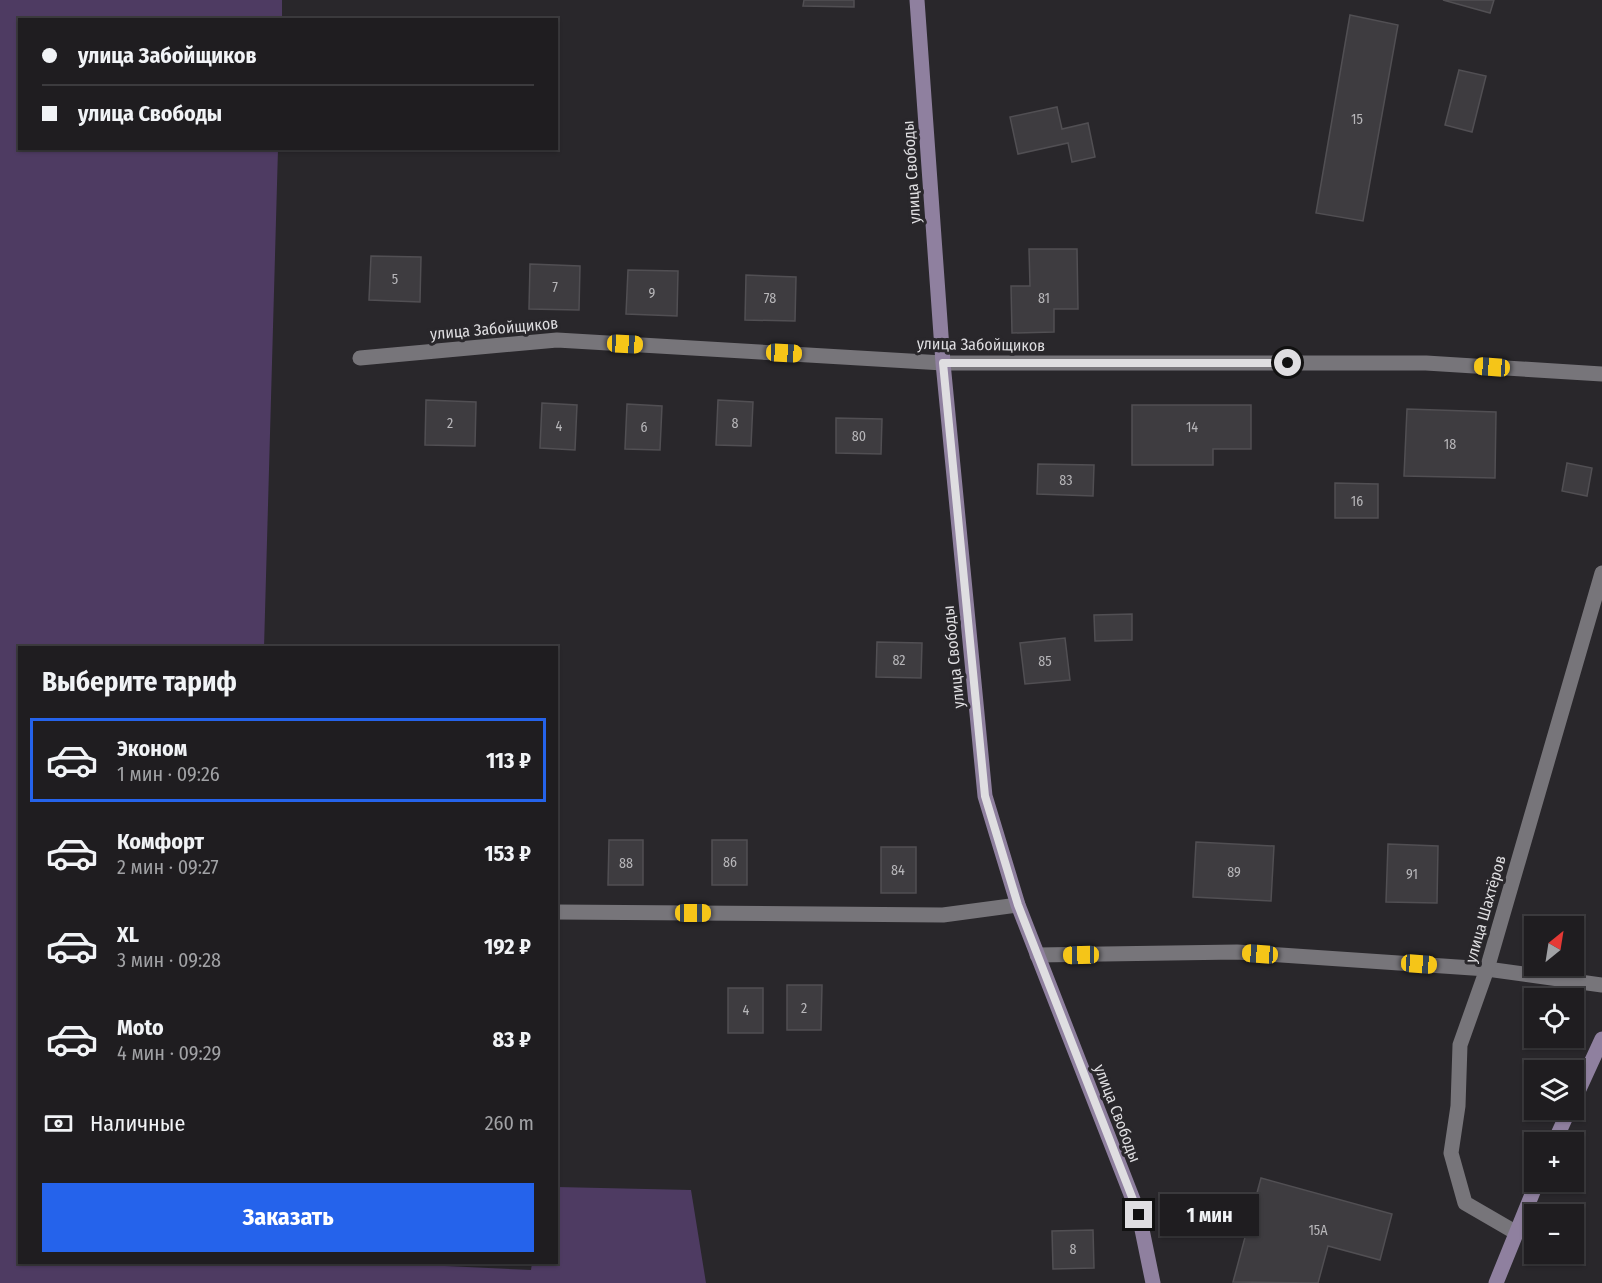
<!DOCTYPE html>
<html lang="ru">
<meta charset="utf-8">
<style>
body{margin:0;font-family:"Fira Sans Condensed",sans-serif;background:#272629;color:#f1f3f6;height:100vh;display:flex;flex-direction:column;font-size:22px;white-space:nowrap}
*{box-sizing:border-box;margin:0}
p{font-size:20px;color:#a1a2a5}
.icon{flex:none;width:33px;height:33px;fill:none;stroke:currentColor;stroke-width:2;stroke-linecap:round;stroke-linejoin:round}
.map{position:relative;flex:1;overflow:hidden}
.panel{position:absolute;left:18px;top:646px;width:540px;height:618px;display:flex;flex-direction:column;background:#1f1d20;border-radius:0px;box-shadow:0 2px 4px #0004,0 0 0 2px #3c3b3e}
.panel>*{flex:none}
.guide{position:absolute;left:18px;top:18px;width:540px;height:132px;border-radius:0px;box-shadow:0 2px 4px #0004,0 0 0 2px #3c3b3e;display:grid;align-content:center;height:132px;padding:0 24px;background:#1f1d20}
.needle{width:39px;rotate:30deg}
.tools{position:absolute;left:1524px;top:916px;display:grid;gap:12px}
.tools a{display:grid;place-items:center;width:60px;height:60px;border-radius:0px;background:#1f1d20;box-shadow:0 2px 4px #0004,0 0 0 2px #3c3b3e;font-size:30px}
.end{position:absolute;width:27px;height:27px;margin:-14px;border:8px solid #dfdee1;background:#111;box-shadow:0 0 0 3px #111}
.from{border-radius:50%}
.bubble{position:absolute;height:42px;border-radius:0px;background:#1f1d20;box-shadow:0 2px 4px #0004,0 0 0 2px #3c3b3e;font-size:20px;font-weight:700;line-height:42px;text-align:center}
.car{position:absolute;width:18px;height:36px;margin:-18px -9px;border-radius:8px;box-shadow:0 0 4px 2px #0007;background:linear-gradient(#f5c518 24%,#345 0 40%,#f5c518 0 76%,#345 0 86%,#f5c518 0)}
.guide b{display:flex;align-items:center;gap:21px;height:57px;font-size:22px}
.guide b+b{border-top:2px solid #3c3b3e}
.guide i{width:15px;height:15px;background:#f1f3f6}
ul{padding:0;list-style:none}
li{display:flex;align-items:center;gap:18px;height:84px;margin:0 12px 9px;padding:0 12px;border:3px solid transparent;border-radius:0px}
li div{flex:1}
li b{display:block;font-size:22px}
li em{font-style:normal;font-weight:700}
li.active{border-color:#2563eb}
li>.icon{width:54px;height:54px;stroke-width:1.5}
h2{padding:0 24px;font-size:27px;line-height:72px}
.pay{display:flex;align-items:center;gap:15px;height:66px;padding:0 24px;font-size:22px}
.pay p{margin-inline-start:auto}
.cta{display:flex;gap:12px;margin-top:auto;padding:12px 24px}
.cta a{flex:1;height:69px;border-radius:0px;background:#2563eb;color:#fff;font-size:24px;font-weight:700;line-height:69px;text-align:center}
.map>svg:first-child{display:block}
</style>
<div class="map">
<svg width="1602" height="1283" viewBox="0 0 1602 1283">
<rect width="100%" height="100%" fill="#29272b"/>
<polygon fill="#4e3b62" points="0,0 282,0 282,19 20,20 20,148 278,149 264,648 20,648 20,1263 381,1263 531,1270 532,1263 556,1263 557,1187 691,1190 706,1283 0,1283"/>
<g fill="#3e3c40" stroke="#514f53" stroke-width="1.5">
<polygon points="804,0 854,0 854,7 803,6"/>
<polygon points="1443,0 1494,0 1490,13"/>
<polygon points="1350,15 1398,25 1363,221 1316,213"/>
<polygon points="1459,70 1486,76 1472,132 1445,125"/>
<polygon points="1057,107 1062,129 1088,123 1095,157 1072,162 1068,143 1018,154 1010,117"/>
<polygon points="1029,249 1077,249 1078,309 1054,309 1054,332 1012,333 1011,286 1030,286"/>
<polygon points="371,256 421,257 420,302 369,300"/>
<polygon points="530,264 580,266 579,310 529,309"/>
<polygon points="628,270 678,271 677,316 626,314"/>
<polygon points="746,275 796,277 795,321 745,320"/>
<polygon points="426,400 476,402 475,446 425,445"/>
<polygon points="718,400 753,402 751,446 716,445"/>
<polygon points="542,403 577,405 575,450 540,448"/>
<polygon points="627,404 662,406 660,450 625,449"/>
<polygon points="1132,405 1251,405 1251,449 1213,449 1213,465 1132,465"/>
<polygon points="1407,409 1496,412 1495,478 1404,476"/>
<polygon points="836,418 882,419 881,454 836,453"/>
<polygon points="1567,463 1592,468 1587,496 1562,491"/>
<polygon points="1038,464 1094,465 1093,496 1037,494"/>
<polygon points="1335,483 1378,484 1378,518 1335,518"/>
<polygon points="1132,614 1132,640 1095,641 1094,615"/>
<polygon points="1065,638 1070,680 1025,684 1020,643"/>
<polygon points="877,642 922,643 921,678 876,677"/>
<polygon points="609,840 643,840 643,885 608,885"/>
<rect x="712" y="840" width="35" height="45"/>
<polygon points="1196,842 1274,846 1271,901 1193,897"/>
<polygon points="1388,844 1438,846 1437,903 1386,902"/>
<rect x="881" y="847" width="35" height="46"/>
<polygon points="787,985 822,985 821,1030 787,1030"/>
<rect x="728" y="988" width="35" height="45"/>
<polygon points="1261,1178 1392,1214 1380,1260 1328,1246 1318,1283 1233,1282"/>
<polygon points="1093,1230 1094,1268 1053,1269 1052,1231"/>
</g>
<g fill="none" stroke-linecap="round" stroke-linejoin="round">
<g stroke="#77757a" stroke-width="15">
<polyline points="556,912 943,915 1018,905"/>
<polyline points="1037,955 1237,952 1487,969 1602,985"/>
</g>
<g stroke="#77757a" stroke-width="15">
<polyline points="360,358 557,340 943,363 1426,363 1602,374"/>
<polyline points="1515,1232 1465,1203 1451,1153 1458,1106 1460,1045 1487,969 1602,573"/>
</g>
<g stroke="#8f809f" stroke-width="15">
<polyline points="917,0 943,363 985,796 1018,905 1139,1215 1153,1283"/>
<polyline points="1574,1100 1602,1039"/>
<polyline points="1554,1143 1569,1110"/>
<polyline points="1496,1283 1537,1182"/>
</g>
</g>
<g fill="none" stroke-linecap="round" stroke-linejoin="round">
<polyline stroke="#dfdee1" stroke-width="8" points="1139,1215 1018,905 985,796 943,363 1288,363"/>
</g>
<g text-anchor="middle" stroke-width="6" stroke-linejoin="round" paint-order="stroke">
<g font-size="14" fill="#b7b6b9">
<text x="1357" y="124">15</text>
<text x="395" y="284">5</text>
<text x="555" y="292">7</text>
<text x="652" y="298">9</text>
<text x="770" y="303">78</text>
<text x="1044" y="303">81</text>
<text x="450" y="428">2</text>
<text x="735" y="428">8</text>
<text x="559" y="431">4</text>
<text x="644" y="432">6</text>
<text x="1192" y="432">14</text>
<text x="859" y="441">80</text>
<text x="1450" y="449">18</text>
<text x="1066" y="485">83</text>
<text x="1357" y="506">16</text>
<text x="899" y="665">82</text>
<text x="1045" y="666">85</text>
<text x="730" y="867">86</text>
<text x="626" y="868">88</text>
<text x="898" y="875">84</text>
<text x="1234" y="877">89</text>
<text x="1412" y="879">91</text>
<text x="804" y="1013">2</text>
<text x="746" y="1015">4</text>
<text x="1318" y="1235">15А</text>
<text x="1073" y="1254">8</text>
</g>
<g font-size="16" fill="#dfdee1" stroke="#29272b">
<text transform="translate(911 172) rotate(-94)" y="6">улица Свободы</text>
<text transform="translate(494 328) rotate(-5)" y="6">улица Забойщиков</text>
<text transform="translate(981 344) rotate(1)" y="6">улица Забойщиков</text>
<text transform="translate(953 657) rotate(-96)" y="6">улица Свободы</text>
<text transform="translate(1485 909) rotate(-74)" y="6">улица Шахтёров</text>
<text transform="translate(1118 1113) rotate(69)" y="6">улица Свободы</text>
</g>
</g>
</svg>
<div class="tools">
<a><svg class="needle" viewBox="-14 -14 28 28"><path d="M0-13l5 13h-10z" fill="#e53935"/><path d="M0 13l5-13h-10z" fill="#a1a2a5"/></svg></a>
<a><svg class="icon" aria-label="locate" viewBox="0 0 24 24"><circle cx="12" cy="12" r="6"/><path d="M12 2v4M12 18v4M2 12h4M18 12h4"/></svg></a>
<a><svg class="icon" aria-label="layers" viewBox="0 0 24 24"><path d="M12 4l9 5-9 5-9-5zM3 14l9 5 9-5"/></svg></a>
<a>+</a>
<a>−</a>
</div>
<i class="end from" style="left:1288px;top:363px"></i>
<i class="end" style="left:1139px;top:1215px"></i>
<div class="bubble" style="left:1160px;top:1194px;width:99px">1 мин</div>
<i class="car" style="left:625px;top:344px;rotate:93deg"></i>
<i class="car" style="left:784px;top:353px;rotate:93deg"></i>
<i class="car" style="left:1492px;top:367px;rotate:274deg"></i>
<i class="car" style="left:693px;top:913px;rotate:90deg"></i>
<i class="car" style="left:1260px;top:954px;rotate:274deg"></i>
<i class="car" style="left:1081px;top:955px;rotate:269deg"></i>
<i class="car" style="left:1419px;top:964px;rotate:94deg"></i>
<div class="guide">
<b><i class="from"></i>улица Забойщиков</b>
<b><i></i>улица Свободы</b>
</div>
<section class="panel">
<h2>Выберите тариф</h2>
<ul>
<li class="active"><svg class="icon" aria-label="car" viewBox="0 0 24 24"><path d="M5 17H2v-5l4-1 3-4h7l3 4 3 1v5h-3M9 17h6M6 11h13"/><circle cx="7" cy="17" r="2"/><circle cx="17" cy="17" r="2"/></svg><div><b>Эконом</b><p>1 мин · 09:26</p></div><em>113 ₽</em></li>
<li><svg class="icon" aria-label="car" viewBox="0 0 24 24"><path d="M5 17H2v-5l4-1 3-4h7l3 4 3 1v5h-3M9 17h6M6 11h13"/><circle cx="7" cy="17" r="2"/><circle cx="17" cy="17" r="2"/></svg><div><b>Комфорт</b><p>2 мин · 09:27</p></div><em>153 ₽</em></li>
<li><svg class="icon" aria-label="car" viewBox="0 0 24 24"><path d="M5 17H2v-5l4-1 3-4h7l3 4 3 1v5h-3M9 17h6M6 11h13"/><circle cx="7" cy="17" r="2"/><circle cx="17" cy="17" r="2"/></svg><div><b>XL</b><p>3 мин · 09:28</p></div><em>192 ₽</em></li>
<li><svg class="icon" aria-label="car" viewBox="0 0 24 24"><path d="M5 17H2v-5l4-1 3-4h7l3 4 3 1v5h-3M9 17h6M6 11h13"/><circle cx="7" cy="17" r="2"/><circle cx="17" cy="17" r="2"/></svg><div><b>Moto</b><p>4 мин · 09:29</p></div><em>83 ₽</em></li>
</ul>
<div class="pay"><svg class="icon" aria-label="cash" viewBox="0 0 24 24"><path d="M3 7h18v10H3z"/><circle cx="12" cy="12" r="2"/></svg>Наличные<p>260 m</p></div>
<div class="cta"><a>Заказать</a></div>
</section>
</div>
